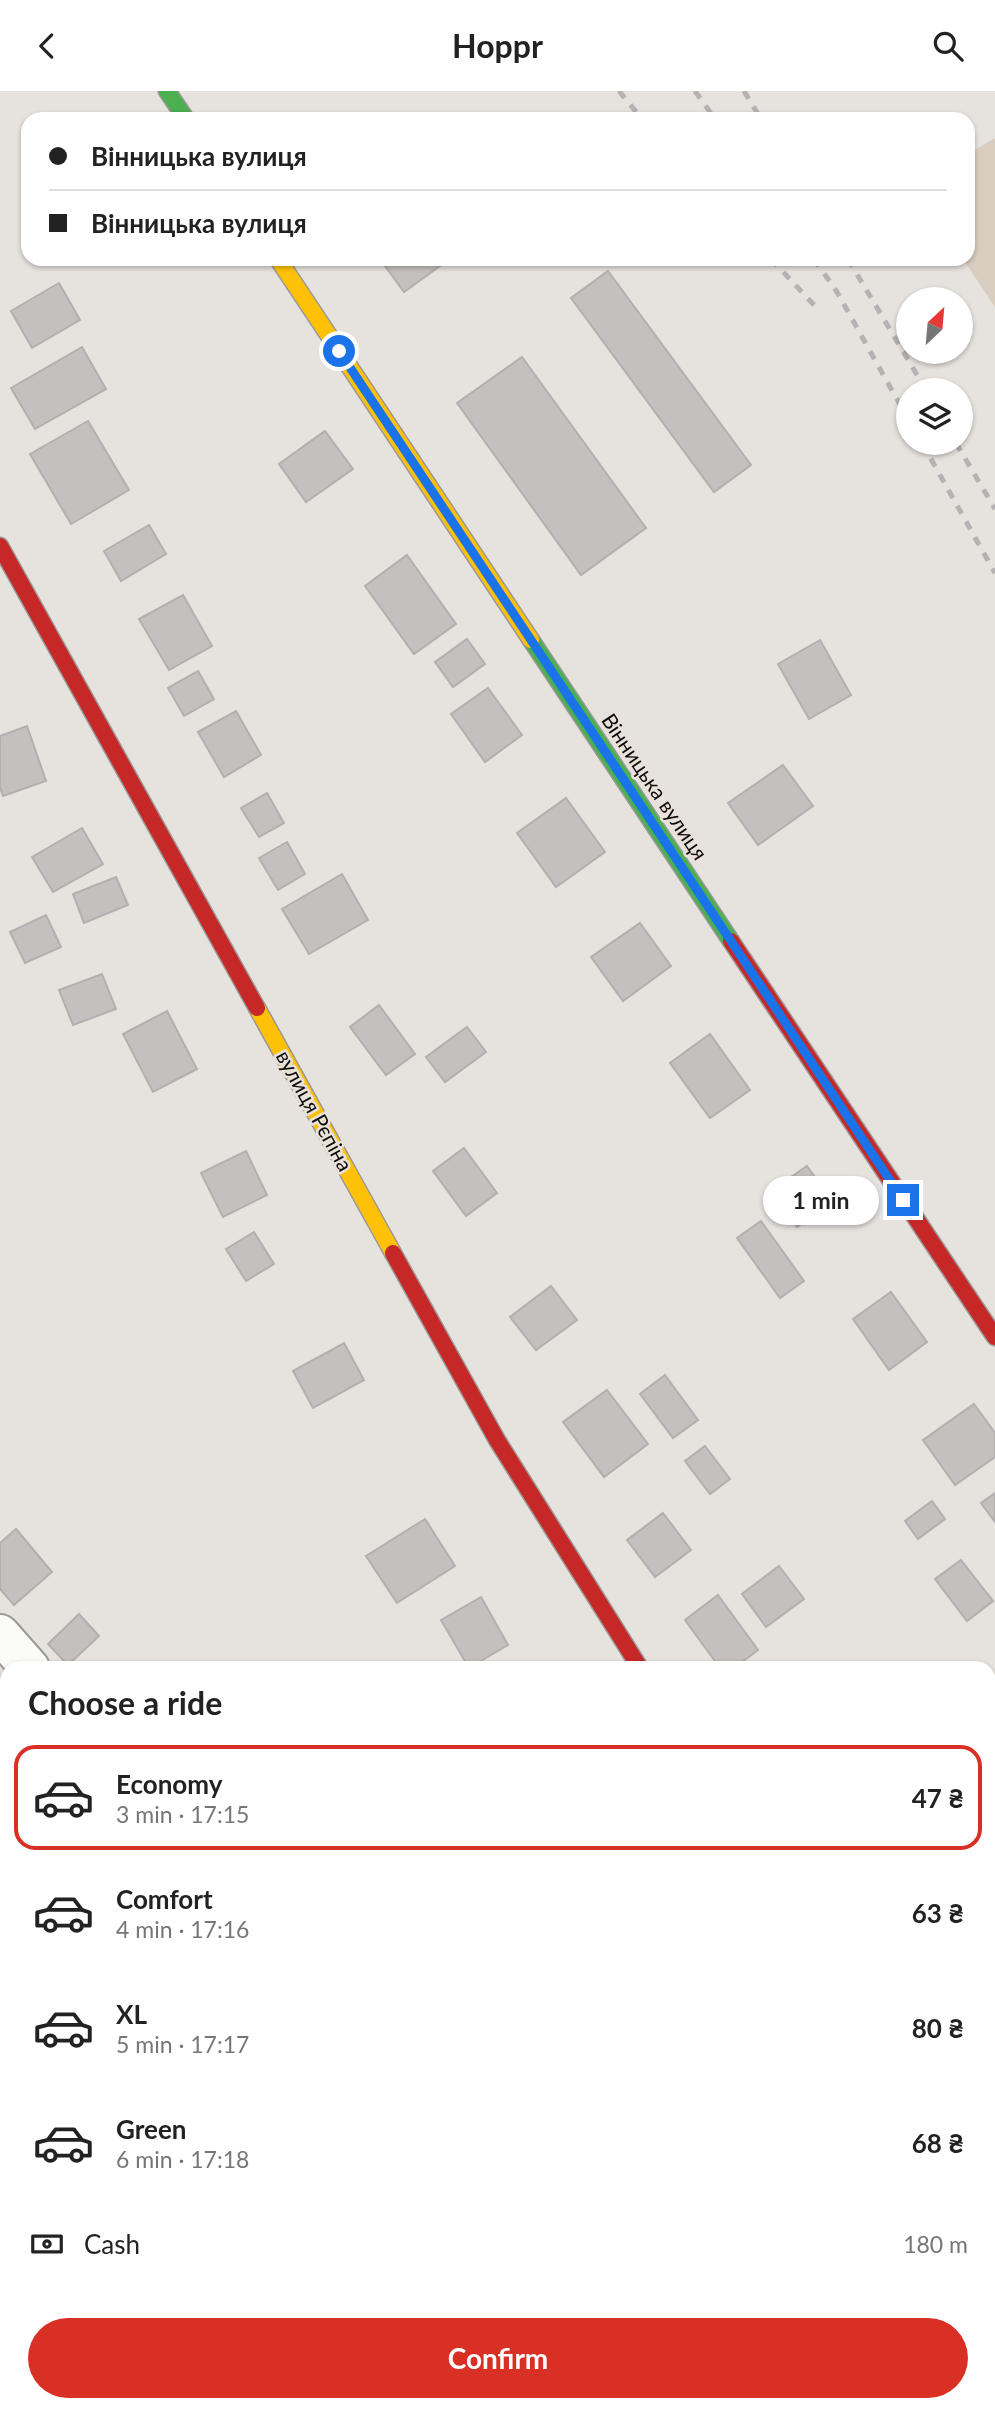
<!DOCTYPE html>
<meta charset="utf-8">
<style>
body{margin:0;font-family:Lato,sans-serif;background:#f2f2f2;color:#222;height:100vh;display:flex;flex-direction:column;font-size:26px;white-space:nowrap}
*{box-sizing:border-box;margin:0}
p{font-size:23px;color:#767676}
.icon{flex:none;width:38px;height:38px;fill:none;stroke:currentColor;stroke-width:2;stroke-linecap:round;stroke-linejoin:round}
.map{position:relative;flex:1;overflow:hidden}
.details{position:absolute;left:0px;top:1570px;width:996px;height:751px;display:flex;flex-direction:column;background:#fff;border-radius:21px 21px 0 0;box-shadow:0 2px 5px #0004}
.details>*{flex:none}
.hud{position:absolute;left:21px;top:21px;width:954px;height:154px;border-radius:21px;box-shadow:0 2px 5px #0004;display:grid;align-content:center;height:154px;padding:0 28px;background:#fff}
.needle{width:46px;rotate:26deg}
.controls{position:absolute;left:896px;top:196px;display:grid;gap:14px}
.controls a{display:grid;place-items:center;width:77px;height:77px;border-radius:50%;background:#fff;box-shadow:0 2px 5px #0004;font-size:35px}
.end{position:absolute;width:32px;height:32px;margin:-16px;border:9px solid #1a73e8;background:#fff;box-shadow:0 0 0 4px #fff}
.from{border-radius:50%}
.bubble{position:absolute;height:49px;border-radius:24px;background:#fff;box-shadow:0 2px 5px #0004;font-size:23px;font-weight:700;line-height:49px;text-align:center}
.hud b{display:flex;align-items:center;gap:24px;height:66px;font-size:26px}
.hud b+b{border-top:2px solid #e0e0e0}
.hud i{width:18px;height:18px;background:#222}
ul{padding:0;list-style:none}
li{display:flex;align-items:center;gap:21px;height:105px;margin:0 14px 10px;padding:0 14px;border:4px solid transparent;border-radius:21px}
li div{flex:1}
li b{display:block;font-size:26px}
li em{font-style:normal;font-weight:700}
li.selected{border-color:#d93025}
li>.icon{width:63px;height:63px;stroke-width:1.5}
h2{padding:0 28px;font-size:32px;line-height:84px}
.pay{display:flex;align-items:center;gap:18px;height:77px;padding:0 28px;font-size:26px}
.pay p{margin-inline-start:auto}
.button{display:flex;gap:14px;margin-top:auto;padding:14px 28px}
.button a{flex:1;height:80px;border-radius:42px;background:#d93025;color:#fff;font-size:28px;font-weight:700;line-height:80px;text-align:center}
header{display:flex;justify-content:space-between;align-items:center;height:91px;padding:0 28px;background:#fff;font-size:32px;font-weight:700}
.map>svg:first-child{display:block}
</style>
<header><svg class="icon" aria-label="back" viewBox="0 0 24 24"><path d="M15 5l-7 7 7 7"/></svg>Hoppr<svg class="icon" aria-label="search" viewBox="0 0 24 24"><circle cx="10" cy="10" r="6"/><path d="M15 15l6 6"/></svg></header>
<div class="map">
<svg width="995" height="2319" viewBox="0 0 995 2319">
<rect width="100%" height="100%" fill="#e6e2de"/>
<polygon fill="#d9cdbf" points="995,47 995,216 963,168 968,168 968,63"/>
<g fill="#c4c0bf" stroke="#b3afae" stroke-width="2">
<polygon points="380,168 441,168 444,172 404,201"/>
<polygon points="608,180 751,374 714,401 571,207"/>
<polygon points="59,192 80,229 32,257 11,220"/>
<polygon points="82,256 106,298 35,338 11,297"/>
<polygon points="522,266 646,437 581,484 457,312"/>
<polygon points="88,330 129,399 71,433 30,363"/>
<polygon points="325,340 353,378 306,411 279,373"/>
<polygon points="149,434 166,463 121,490 104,460"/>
<polygon points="407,464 456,533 414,563 365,495"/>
<polygon points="183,504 212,555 169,579 139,528"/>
<polygon points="467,548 485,573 453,596 435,571"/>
<polygon points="820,549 851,604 809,628 778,573"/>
<polygon points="198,580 214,608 184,625 168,597"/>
<polygon points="488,597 522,644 485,671 451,623"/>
<polygon points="236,620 261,664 224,686 198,641"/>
<polygon points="27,635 46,690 3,705 0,696 0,645"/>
<polygon points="783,674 813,715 758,754 728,712"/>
<polygon points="267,702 284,732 259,746 241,717"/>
<polygon points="566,707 605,761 556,796 517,742"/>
<polygon points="82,737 103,773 53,801 32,766"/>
<polygon points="287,751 305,783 278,799 259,767"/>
<polygon points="342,783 368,829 309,863 282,818"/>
<polygon points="116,786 128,814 84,832 73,803"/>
<polygon points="46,824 61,856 25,872 10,841"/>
<polygon points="640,832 671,875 623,910 591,866"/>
<polygon points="102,883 116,918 73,934 59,899"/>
<polygon points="379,914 415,963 386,984 350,936"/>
<polygon points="167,920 197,978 153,1001 123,943"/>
<polygon points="467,936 486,961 445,991 426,966"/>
<polygon points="710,943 750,999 710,1027 670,972"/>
<polygon points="464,1057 497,1102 466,1125 433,1080"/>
<polygon points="246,1060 267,1104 223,1126 201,1082"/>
<polygon points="807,1075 832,1110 797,1136 771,1100"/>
<polygon points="761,1130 804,1190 780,1207 737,1147"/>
<polygon points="254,1141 274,1173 246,1190 226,1158"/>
<polygon points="551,1195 577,1229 536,1259 510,1226"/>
<polygon points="891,1201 927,1251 889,1279 853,1228"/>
<polygon points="344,1252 364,1289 313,1317 293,1280"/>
<polygon points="665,1284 698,1329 673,1347 640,1303"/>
<polygon points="607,1299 648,1353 604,1386 563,1331"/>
<polygon points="974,1313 995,1342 995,1366 955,1394 923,1349"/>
<polygon points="705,1355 730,1388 710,1403 685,1370"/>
<polygon points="995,1402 995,1431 981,1412"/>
<polygon points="932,1410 945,1428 918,1448 905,1430"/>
<polygon points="663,1422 691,1459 655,1486 627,1449"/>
<polygon points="425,1428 455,1475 397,1512 366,1465"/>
<polygon points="16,1438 52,1481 14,1514 0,1498 0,1452"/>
<polygon points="961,1469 993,1510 967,1530 935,1488"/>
<polygon points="779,1475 804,1508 766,1536 742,1503"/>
<polygon points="718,1504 758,1559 734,1577 720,1577 685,1529"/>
<polygon points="481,1506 508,1554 469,1577 441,1529"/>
<polygon points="79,1523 99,1545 68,1574 48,1553"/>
<polygon points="2,1634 7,1639 7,1711 3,1715 0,1711 0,1636"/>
<polygon points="989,1853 995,1861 989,1868"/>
<polygon points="0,1867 7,1875 7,1919 0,1925"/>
<polygon points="995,1911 995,1963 989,1955 989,1915"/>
<polygon points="0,2065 7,2072 7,2088 0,2094"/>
<polygon points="775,2314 790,2314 786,2319 782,2319"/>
</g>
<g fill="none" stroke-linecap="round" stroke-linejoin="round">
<g stroke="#9b9895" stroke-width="42">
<g id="street">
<polyline points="0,1543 30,1577"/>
<polyline points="0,1976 7,1984"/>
<polyline points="989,2051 995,2059"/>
<polyline points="272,2319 274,2314"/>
<polyline points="841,2319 845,2314"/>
</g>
</g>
<g stroke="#9b9895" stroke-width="19">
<g id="fast">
<polyline points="167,0 186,28"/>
<polyline points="531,549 731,850"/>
</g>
</g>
<g stroke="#9b9895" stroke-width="19">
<g id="slow">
<polyline points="278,168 531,549"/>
<polyline points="257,917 393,1162"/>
</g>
</g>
<g stroke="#9b9895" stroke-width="19">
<g id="jam">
<polyline points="0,455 257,917"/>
<polyline points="731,850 995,1246"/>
<polyline points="393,1162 497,1349 640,1577"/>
</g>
</g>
<polyline stroke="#d1cfce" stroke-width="4.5" stroke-dasharray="5 3.5" stroke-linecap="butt" points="894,2314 898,2319"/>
<use href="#street" stroke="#fbfbfa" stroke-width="38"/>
<use href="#fast" stroke="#4caf50" stroke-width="16"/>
<use href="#slow" stroke="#ffc107" stroke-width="16"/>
<use href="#jam" stroke="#c62828" stroke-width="16"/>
<g stroke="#b4b2b2" stroke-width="5" stroke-dasharray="9 9" stroke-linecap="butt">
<polyline points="619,0 642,28"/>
<polyline points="695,0 715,28"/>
<polyline points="744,0 761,28"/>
<polyline points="771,168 815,215"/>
<polyline points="814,168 837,201 908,328"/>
<polyline points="848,168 926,299"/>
<polyline points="922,352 995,482"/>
<polyline points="956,352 995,418"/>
</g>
</g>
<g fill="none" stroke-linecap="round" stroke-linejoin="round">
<polyline stroke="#1a73e8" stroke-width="9" points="339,260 903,1109"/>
</g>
<g text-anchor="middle" stroke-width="5" stroke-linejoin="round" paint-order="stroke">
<g font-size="21" fill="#0f0c0a" stroke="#e9e2da">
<text transform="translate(654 696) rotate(56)" y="7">Вінницька вулиця</text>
<text transform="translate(314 1020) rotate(61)" y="7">вулиця Рєпіна</text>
</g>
</g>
</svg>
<div class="controls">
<a><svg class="needle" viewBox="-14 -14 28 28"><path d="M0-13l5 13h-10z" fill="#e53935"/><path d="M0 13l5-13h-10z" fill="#767676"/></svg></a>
<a><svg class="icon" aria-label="layers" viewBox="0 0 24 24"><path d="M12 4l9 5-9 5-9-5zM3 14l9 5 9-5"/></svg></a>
</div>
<i class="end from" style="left:339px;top:260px"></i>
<i class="end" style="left:903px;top:1109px"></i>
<div class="bubble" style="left:763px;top:1085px;width:116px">1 min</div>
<div class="hud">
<b><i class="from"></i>Вінницька вулиця</b>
<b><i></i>Вінницька вулиця</b>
</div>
<section class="details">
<h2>Choose a ride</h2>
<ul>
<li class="selected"><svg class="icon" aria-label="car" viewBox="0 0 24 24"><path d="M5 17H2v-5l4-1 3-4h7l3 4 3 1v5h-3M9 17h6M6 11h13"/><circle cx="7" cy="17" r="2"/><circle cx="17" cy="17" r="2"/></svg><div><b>Economy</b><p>3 min · 17:15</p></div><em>47 ₴</em></li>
<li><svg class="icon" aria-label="car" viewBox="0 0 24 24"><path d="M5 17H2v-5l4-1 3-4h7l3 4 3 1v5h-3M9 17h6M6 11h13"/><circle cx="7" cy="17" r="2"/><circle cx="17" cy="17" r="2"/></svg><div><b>Comfort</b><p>4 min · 17:16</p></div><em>63 ₴</em></li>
<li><svg class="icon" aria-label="car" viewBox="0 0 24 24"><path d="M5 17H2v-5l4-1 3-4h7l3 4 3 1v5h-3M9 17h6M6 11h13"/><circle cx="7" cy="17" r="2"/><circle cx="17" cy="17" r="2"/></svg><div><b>XL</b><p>5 min · 17:17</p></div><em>80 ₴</em></li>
<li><svg class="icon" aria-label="car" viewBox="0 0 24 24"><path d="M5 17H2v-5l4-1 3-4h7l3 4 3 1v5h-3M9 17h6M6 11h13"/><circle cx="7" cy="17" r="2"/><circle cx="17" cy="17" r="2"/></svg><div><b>Green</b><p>6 min · 17:18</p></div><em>68 ₴</em></li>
</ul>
<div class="pay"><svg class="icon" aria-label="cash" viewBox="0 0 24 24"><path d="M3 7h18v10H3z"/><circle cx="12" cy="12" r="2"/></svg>Cash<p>180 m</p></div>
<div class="button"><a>Confirm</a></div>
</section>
</div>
